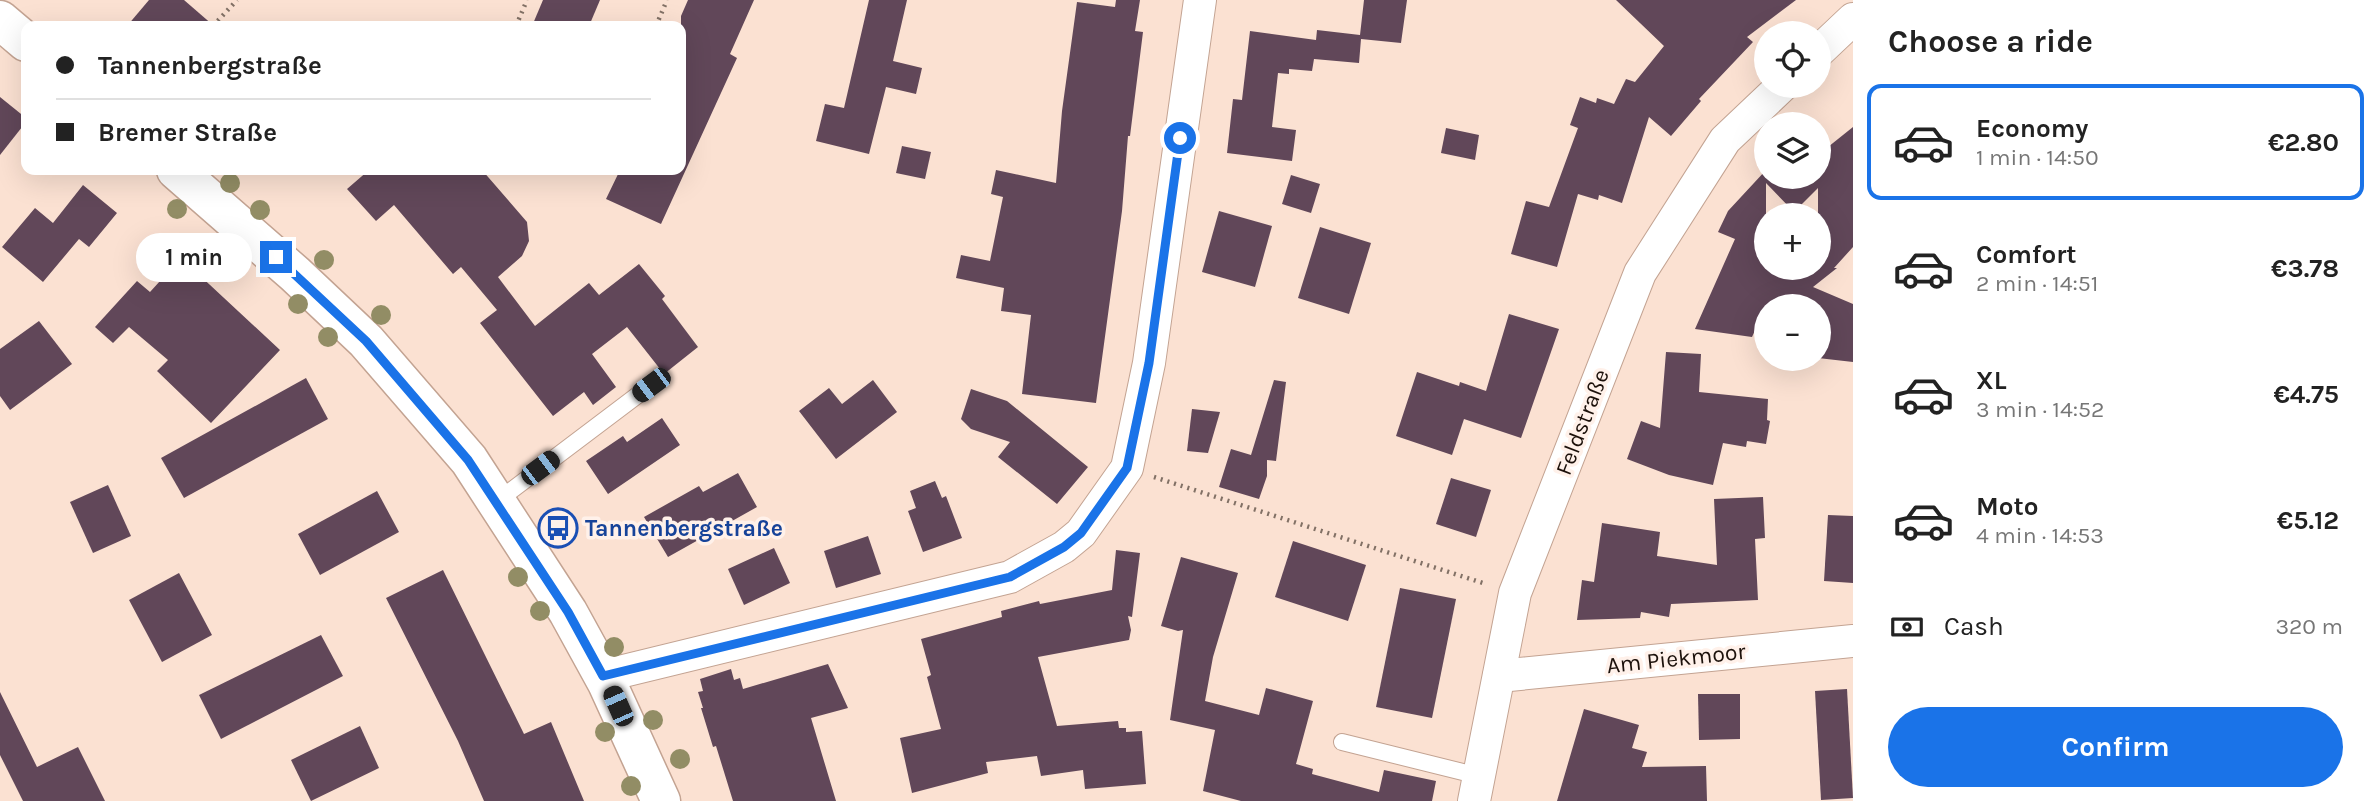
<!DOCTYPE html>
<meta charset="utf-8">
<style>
body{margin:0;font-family:Karla,sans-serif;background:#f2f2f2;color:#222;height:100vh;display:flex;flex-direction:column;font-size:26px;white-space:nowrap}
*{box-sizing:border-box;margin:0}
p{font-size:23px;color:#767676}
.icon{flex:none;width:38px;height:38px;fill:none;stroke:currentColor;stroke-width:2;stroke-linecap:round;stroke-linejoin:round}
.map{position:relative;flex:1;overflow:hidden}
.panel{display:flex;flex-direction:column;background:#fff;width:525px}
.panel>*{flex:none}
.banner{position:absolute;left:21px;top:21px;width:665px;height:154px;border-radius:14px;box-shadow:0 7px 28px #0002;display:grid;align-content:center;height:154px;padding:0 35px;background:#fff}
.controls{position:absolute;left:1754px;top:21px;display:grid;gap:14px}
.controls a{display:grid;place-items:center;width:77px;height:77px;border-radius:50%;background:#fff;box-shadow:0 7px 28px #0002;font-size:35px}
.end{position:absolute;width:32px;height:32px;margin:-16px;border:9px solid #1a73e8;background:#fff;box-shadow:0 0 0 4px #fff}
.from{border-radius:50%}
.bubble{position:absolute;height:49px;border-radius:24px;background:#fff;box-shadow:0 7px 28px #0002;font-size:23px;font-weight:700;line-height:49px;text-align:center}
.car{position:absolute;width:21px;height:42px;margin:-21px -10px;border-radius:9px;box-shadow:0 0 5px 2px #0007;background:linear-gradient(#222 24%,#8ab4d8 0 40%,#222 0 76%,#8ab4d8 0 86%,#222 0)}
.banner b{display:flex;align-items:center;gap:24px;height:66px;font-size:26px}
.banner b+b{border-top:2px solid #e0e0e0}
.banner i{width:18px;height:18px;background:#222}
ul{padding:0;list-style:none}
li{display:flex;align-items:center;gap:21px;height:116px;margin:0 14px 10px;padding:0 21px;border:4px solid transparent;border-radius:14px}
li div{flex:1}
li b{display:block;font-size:26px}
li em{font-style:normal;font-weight:700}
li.current{border-color:#1a73e8}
li>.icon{width:63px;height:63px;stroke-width:1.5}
h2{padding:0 35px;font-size:32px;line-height:84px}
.pay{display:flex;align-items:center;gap:18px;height:77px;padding:0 35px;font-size:26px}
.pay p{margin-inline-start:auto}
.primary-button{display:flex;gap:14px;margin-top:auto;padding:14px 35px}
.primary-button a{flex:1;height:80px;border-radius:42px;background:#1a73e8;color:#fff;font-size:28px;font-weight:700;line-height:80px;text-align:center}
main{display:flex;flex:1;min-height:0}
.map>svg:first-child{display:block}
</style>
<main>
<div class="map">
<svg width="1853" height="801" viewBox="0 0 1853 801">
<rect width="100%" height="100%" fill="#fbe1d2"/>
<g fill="#614759" fill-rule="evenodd">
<polygon points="149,0 184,0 214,26 127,26"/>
<polygon points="543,0 600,0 589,26 532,26"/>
<polygon points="688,0 754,0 730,54 737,58 661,224 606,199 620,170 681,170 681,16"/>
<polygon points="869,0 907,0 893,61 922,68 916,94 886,87 869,154 816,141 825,104 844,108"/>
<polygon points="1116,0 1140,0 1135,31 1143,32 1130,136 1128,136 1122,211 1096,403 1022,394 1031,315 1001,311 1004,288 956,278 961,255 990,261 1003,197 991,194 996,170 1056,183 1062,111 1077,2 1115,7"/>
<polygon points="1364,0 1407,0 1401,43 1361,39 1359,63 1314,59 1312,71 1289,69 1289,74 1278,73 1272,127 1296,130 1292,161 1227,153 1233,99 1242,100 1250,31 1316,40 1317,30 1360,35"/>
<polygon points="1616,0 1796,0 1747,37 1753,42 1699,99 1701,101 1671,136 1649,117 1622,203 1599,195 1598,200 1578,194 1557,267 1511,254 1526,201 1549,207 1578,128 1570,125 1580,97 1596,103 1597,98 1614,104 1626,79 1635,82 1664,46"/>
<polygon points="0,97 26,118 26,122 0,155"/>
<path d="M 1853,127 L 1853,247 L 1834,268 L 1837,268 L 1813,287 L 1853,304 L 1853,362 L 1818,358 L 1818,306 L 1766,306 L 1752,337 L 1695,329 L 1735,239 L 1718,232 L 1728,211 L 1766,170 L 1766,177 L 1818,177 L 1818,155 ZM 1766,183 L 1794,212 L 1818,188 L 1818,268 L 1766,268 Z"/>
<polygon points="1446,128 1479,135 1475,160 1441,153"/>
<polygon points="902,146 931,152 925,179 896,173"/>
<polygon points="369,170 482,170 527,222 529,241 522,256 498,277 535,326 589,283 599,295 639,264 665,296 662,299 698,347 664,374 627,327 592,354 616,387 593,405 584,392 553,416 480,323 497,310 461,267 453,274 394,205 376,221 347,189"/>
<polygon points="1291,175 1320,184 1311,213 1282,204"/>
<polygon points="83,185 117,213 89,247 79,239 43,282 2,247 35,208 53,223"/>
<polygon points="1219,211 1272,226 1255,287 1202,272"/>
<polygon points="1320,227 1371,243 1349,314 1298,298"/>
<polygon points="181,258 280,350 211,423 157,371 168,360 129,327 113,343 95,327 137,281 150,292"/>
<polygon points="1509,314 1559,329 1521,438 1464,419 1452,455 1396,436 1417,372 1459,386 1460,382 1486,391"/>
<polygon points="39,321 72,364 10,410 0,396 0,349"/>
<polygon points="1666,352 1701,354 1699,392 1768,399 1767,420 1770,421 1766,444 1747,441 1746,447 1723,443 1713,485 1669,475 1627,459 1641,421 1660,428"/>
<polygon points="306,378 328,419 184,498 161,458"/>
<polygon points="873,380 897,412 836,459 799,411 829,388 842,404"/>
<polygon points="1274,380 1286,382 1276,461 1267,460 1267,476 1259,499 1219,487 1231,449 1251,455"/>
<polygon points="971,389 1007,401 1088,467 1057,504 998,457 1010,442 971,429 961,419"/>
<polygon points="1192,409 1220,412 1208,453 1187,451"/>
<polygon points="662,418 680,445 608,494 586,461 623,436 627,442"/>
<polygon points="738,473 757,507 668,557 644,517 699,486 703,492"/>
<polygon points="1451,478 1491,490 1476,537 1436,524"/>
<polygon points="935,481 942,498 946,496 962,538 923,552 908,511 916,508 910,491"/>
<polygon points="108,485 131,536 93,553 70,502"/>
<polygon points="377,491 399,532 320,575 298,534"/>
<polygon points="1763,497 1765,538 1755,539 1758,600 1671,604 1669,617 1641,612 1640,618 1577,620 1582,580 1594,582 1602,523 1660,532 1657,556 1717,565 1714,499"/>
<polygon points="1828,515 1853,516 1853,583 1824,581"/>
<polygon points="868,536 881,574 836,588 824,551"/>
<polygon points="1293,541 1366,565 1348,621 1275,597"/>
<polygon points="774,548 790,583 744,605 728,569"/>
<polygon points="1116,550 1140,553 1132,617 1128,616 1131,630 1129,640 1038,657 1057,726 1118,721 1119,728 1126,728 1126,732 1142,731 1146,784 1085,789 1083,770 1041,776 1037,756 986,762 988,773 912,793 900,738 941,729 927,677 931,675 921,639 1002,617 1001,611 1039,601 1040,604 1112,590"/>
<polygon points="1181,557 1238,573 1213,657 1205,701 1259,715 1266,688 1313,701 1296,764 1313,769 1312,774 1379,792 1384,770 1436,781 1432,801 1241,801 1203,791 1215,730 1170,720 1183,630 1178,631 1161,626"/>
<polygon points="443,570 524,734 551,722 584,801 484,801 458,741 386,598"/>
<polygon points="179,573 212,635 162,662 129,600"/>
<polygon points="1400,588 1456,599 1432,718 1376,707"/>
<polygon points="321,635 343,676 221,739 199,695"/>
<polygon points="828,664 848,708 811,718 836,801 733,801 716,746 713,747 701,708 703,708 698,692 703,691 700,679 731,669 734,680 740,678 743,689"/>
<polygon points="1847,689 1853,798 1821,800 1815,691"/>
<polygon points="0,692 37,767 78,747 105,801 23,801 0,755"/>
<polygon points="1698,694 1740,694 1740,739 1699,740"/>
<polygon points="1584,709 1639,725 1632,748 1647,752 1642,767 1706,766 1707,801 1557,801"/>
<polygon points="360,726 379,768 311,801 291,760"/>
</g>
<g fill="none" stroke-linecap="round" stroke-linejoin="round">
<g stroke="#c3a392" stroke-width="18">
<g id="lane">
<polyline points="496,502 651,385"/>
<polyline points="1342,742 1479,776"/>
</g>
</g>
<g stroke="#c3a392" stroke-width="34">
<g id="street">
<polyline points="1818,52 1853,19"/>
<polyline points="603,676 1010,577 1064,547 1081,533 1127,468 1149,363 1200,0"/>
<polyline points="1499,676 1853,641"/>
<polyline points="1474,801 1515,593 1640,273 1725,140 1782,86"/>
</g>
</g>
<g stroke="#c3a392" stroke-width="41">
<g id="secondary">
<polyline points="0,20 26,42"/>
<polyline points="176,170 295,274 366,341 469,460 568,612 607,683 661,801"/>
</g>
</g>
<g stroke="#817065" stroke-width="4.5" stroke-dasharray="2 5" stroke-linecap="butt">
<polyline points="213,26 237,0"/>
<polyline points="516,26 527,0"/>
<polyline points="656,26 667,0"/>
<polyline points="1154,477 1486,584"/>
</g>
<use href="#lane" stroke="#fff" stroke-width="16"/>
<use href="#street" stroke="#fff" stroke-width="32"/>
<use href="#secondary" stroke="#fff" stroke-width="38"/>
</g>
<g fill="#928d65">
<circle cx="230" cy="183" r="10"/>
<circle cx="177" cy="209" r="10"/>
<circle cx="260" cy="210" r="10"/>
<circle cx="324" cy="260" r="10"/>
<circle cx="298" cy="304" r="10"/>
<circle cx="381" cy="315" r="10"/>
<circle cx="328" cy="337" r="10"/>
<circle cx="518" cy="577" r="10"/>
<circle cx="540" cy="611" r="10"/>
<circle cx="614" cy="647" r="10"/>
<circle cx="653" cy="720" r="10"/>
<circle cx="605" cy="732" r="10"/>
<circle cx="680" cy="759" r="10"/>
<circle cx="631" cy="786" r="10"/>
</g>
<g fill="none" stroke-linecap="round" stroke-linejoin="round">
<polyline stroke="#1a73e8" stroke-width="9" points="276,257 366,341 468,460 568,612 603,676 1010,577 1064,547 1081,533 1127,468 1149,363 1180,138"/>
</g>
<defs>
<g id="bus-ring" transform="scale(2.0125)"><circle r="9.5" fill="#fff1ea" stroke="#1a4fb4" stroke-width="1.5"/><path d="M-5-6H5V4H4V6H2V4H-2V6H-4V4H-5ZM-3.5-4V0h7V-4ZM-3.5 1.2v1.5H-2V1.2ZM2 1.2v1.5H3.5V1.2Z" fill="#1a4fb4"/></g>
</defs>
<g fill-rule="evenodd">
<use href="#bus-ring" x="558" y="528"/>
</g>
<g text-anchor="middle" stroke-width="7" stroke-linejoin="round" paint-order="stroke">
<g font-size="23" fill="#1c110b" stroke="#fff1ea">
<text transform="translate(1582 422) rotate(-69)" y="8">Feldstraße</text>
<text transform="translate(1676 658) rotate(-6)" y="8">Am Piekmoor</text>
</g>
<g font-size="23" font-weight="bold" fill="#164399" stroke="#fff1ea" text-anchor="start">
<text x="585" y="536">Tannenbergstraße</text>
</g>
</g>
</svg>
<div class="controls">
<a><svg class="icon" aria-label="locate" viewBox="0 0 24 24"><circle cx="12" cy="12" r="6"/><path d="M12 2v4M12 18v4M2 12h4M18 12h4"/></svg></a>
<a><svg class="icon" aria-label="layers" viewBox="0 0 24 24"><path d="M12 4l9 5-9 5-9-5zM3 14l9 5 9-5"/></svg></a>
<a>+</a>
<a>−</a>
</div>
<i class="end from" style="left:1180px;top:138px"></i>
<i class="end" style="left:276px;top:257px"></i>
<div class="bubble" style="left:136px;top:233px;width:116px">1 min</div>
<i class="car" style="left:651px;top:385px;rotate:233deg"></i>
<i class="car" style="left:540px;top:468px;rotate:53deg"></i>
<i class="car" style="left:618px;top:706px;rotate:336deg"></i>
<div class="banner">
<b><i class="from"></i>Tannenbergstraße</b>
<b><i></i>Bremer Straße</b>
</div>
</div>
<section class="panel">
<h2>Choose a ride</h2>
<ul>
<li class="current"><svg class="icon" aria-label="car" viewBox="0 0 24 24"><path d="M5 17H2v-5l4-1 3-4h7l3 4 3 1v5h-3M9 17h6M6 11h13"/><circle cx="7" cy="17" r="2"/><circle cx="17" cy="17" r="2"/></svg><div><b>Economy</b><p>1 min · 14:50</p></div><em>€2.80</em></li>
<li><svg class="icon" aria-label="car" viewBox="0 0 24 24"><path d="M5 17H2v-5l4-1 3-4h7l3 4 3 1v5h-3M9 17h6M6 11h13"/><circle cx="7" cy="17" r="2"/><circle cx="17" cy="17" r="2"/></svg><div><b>Comfort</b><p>2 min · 14:51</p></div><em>€3.78</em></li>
<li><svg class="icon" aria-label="car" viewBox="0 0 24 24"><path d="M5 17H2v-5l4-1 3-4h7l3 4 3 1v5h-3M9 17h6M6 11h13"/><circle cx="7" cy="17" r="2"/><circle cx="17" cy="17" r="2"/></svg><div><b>XL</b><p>3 min · 14:52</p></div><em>€4.75</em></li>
<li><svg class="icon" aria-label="car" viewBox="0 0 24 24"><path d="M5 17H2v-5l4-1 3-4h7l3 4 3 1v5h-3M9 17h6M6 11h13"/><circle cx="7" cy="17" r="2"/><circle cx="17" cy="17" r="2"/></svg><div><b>Moto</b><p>4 min · 14:53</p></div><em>€5.12</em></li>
</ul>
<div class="pay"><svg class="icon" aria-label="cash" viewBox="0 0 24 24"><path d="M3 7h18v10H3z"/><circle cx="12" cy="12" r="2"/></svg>Cash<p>320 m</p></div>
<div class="primary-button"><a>Confirm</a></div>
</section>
</main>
